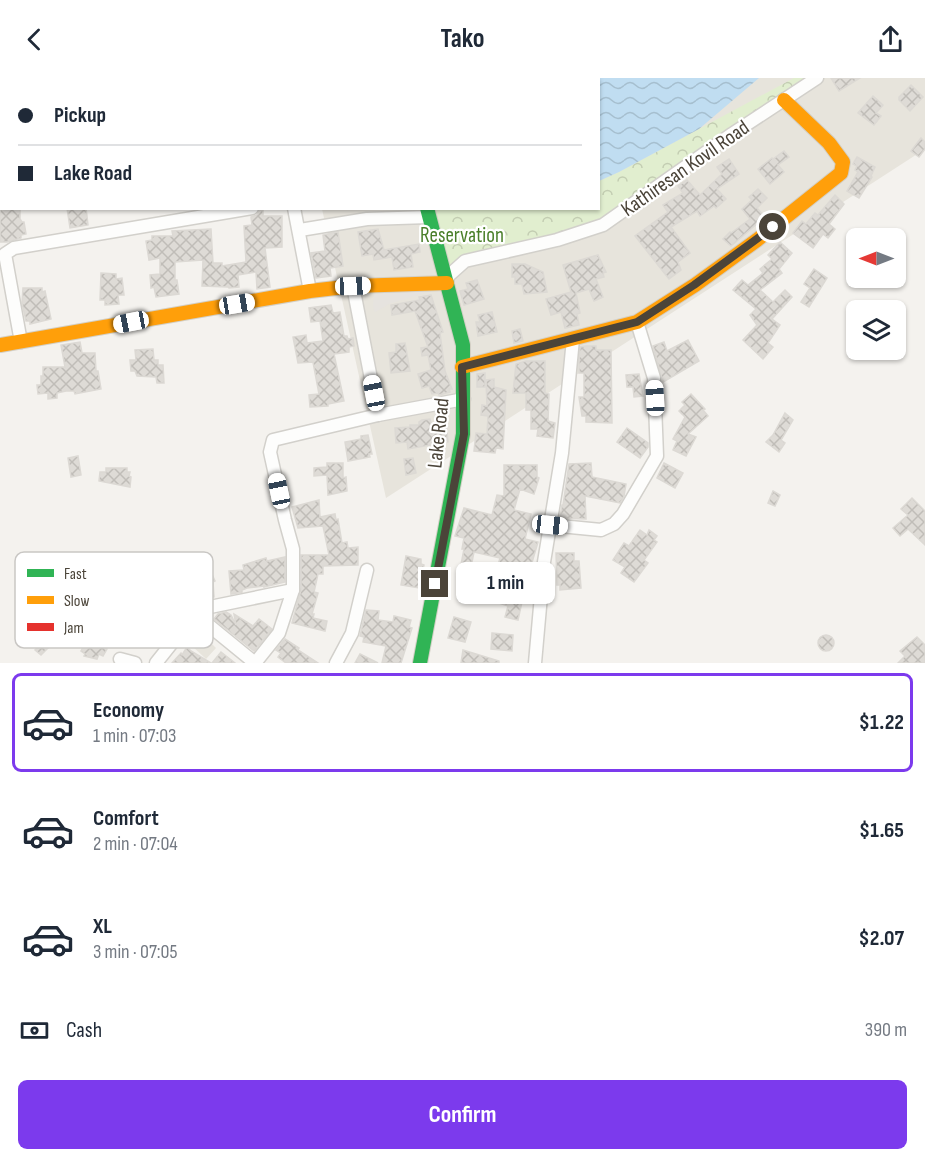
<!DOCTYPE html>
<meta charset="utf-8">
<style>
body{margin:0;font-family:"Sofia Sans Condensed",sans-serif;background:#f2f2f3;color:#1f2937;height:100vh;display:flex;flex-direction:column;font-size:22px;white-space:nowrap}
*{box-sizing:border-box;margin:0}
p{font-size:20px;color:#747a83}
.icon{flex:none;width:33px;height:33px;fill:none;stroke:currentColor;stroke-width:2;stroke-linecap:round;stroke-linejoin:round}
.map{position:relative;height:585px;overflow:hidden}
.side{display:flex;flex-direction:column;background:#fff;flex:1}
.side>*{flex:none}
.banner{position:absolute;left:0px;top:0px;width:600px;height:132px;box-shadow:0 2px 4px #0004;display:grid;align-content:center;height:132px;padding:0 18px;background:#fff}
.needle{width:39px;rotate:270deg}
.controls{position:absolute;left:846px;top:150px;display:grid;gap:12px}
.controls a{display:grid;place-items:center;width:60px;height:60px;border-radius:9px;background:#fff;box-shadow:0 2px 4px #0004;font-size:30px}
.end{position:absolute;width:27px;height:27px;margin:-14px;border:8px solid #4b4439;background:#fff;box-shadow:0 0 0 3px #fff}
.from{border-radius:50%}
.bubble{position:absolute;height:42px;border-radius:9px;background:#fff;box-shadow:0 2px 4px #0004;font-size:20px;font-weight:700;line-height:42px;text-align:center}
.car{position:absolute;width:18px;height:36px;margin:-18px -9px;border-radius:8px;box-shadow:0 0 4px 2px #0007;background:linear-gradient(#fff 24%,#345 0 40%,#fff 0 76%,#345 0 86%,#fff 0)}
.banner b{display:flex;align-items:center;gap:21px;height:57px;font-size:22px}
.banner b+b{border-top:2px solid #e0e1e3}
.banner i{width:15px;height:15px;background:#1f2937}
ul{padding:10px 0 0;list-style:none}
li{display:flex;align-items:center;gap:18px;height:99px;margin:0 12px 9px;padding:0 6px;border:3px solid transparent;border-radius:9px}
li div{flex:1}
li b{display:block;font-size:22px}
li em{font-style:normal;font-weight:700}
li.current{border-color:#7c3aed}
li>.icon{width:54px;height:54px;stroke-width:1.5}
.pay{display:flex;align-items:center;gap:15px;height:66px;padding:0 18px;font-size:22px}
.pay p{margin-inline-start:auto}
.primary-button{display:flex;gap:12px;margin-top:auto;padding:12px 18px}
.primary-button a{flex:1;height:69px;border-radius:9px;background:#7c3aed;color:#fff;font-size:24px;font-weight:700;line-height:69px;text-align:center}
header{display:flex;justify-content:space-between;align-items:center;height:78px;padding:0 18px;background:#fff;font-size:27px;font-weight:700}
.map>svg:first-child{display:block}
</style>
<header><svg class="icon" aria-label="back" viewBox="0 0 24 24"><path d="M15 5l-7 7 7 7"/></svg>Tako<svg class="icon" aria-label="share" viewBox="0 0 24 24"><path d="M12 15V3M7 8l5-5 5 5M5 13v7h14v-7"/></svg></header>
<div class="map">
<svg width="925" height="585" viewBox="0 0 925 585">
<defs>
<pattern id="park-crowns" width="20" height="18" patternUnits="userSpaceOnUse" patternTransform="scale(1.5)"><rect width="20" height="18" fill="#e1eecf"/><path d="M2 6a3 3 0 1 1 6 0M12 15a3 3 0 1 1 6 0" fill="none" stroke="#c3cdb2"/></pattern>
<pattern id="water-waves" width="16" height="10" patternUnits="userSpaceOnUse" patternTransform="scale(1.5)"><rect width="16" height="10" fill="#c0ddf1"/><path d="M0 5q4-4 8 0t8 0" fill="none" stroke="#a6bfcf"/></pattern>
<pattern id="building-cross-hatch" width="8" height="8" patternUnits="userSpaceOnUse" patternTransform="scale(1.5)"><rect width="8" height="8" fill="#dedbd6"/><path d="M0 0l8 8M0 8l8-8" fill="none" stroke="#c0bdb8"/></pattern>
</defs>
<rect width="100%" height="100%" fill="#f4f2ee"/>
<g fill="#e7e4dc">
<polygon points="294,0 925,0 925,71 386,420 322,131 598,130 598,2"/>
<polygon points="204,558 216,570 206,581 190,566"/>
</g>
<polygon fill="url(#park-crowns)" points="794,0 817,0 603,147 489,177 446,200 427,131 598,130 599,103 619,94"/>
<polygon fill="#e6e3df" points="374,213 427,214 389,226 375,234 373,229"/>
<polygon fill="url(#water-waves)" points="438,0 759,0 699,51 619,94 599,103 598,2 438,1"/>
<g fill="url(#building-cross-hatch)" stroke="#dcd9d4" stroke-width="1.5">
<polygon points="831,0 860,0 839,13"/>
<polygon points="911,7 923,19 910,33 899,22 899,19"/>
<polygon points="873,18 883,27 876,35 881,38 874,47 858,35"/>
<polygon points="921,60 925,64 925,71 919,79 911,73"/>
<polygon points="784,73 789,79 778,87 784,94 770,106 758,91 772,80 773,81"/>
<polygon points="857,79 875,89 871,98 872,99 859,120 847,113 858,94 855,92 857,88 853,86"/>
<polygon points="729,81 739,96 717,111 726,121 716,130 714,128 700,138 697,133 671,149 690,175 678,184 681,192 669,201 635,158 668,134 663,127 683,115 678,108 687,102 700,117 722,96 717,89"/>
<polygon points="758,111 767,120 757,130 765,139 731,168 723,161 730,154 731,155 750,141 742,131 752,122 749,119"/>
<polygon points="835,117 844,126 829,146 835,151 828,160 823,156 813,170 793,155 802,143 806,146 815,135 818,137"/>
<polygon points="0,130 20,130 20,141 22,144 24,144 26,156 21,157 21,160 7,164 0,164"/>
<polygon points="67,130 86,130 88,147 70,150"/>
<polygon points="260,132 263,132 263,138 282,138 282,169 265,170 270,209 257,211 256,194 238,197 239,209 229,210 228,209 202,208 203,182 175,184 175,202 177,202 179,216 156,219 154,209 151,210 150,197 160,196 160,180 149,182 146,163 152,162 152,158 173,158 172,153 211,151 213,185 222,185 222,188 246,184 244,148 252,147 251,139 257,137"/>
<polygon points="378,151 384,172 419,166 420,174 411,176 413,189 394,192 392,179 374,182 373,176 362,178 358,154"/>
<polygon points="338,154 343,188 330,190 331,198 316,200 311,175 325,173 323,157"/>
<polygon points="780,164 792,175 779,191 782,195 760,212 773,224 785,212 792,219 772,241 780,247 768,265 773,269 763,281 743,262 757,247 750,237 756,231 733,212 742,202 748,207 763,195 760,191 772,181 768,177"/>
<polygon points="598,177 606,194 603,195 604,199 596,201 603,219 594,223 589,211 576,215 580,235 577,236 579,247 565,250 561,234 551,237 546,221 571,214 563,187"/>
<polygon points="512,186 525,186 543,194 547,214 524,216 522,206 515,206 515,199 512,199"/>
<polygon points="814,191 827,200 809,229 801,224 810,210 804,206"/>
<polygon points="101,195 116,196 116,201 122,200 124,217 118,217 119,226 105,227 105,222 100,222"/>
<polygon points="477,202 484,221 464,227 460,213 468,211 466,205"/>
<polygon points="23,210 42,210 42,214 45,213 51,241 30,246 30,243 26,243 22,225"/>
<polygon points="431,217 443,254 440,255 445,293 452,311 449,311 450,314 439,317 438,315 432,316 429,308 422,310 418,296 431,292 428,277 422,278 421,270 428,269 415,233 392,237 391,227 420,222 419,219"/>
<polygon points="331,227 333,235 340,234 344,258 347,258 348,261 353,260 354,268 349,269 349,274 334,276 344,323 328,326 328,328 310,329 309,317 319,316 313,284 298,285 293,259 306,257 307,265 323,263 320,243 311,244 309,230"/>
<polygon points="492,234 497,254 478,258 476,244 480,244 478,237"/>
<polygon points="520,251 523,263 514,265 512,253"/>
<polygon points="688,262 699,283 663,304 653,268 664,264 667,273"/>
<polygon points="80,264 82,275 95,275 96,293 98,293 101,311 75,316 74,313 66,313 57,315 57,320 48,321 48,315 38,316 37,307 41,307 41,298 43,298 43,289 65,289 61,267"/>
<polygon points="405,265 410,293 391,295 389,275 396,274 396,266"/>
<polygon points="586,268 596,268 596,272 611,272 612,345 586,344 586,338 582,338 579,319 584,319 584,295 579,295 579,281 580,269"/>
<polygon points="153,271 154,282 158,282 158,287 163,287 164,305 157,305 156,299 137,298 135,293 131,293 130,282 136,282 135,272"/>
<polygon points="526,283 545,283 545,315 549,316 548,343 555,345 553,360 537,358 538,351 531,351 531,332 526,332 526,315 513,315 516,286"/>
<polygon points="485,295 485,309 477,309 477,296"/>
<polygon points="639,296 643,318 634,319 633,309 627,309 626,297"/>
<polygon points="494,301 494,309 506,312 503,371 496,370 495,375 474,373 476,355 487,356 488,338 481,337 482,327 487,328 486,302"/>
<polygon points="691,316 705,331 703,332 708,338 688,356 696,359 686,378 673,372 677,363 673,361 685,339 679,333 685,327 682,324"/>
<polygon points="785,335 793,342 781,362 785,365 779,374 766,364 773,357"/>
<polygon points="430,341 431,346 446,344 448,364 408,371 407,364 396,365 395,350 410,349 410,347 419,347 419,344 422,342"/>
<polygon points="627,350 648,365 648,369 640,380 617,364"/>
<polygon points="368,357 372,376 369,376 370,379 348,383 345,364 361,361 361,358"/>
<polygon points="78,378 81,397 71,399 68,380"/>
<polygon points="413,380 416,395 406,397 404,381"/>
<polygon points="327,385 343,385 343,400 346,399 347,413 328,417 327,397 314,398 314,390 327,389"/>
<polygon points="591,385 592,399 626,406 624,418 620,425 585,418 586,441 560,440 562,427 563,427 569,386"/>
<polygon points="664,385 683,395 675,410 657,400"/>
<polygon points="504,387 537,387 537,399 539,400 534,416 520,411 514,432 531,436 525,461 538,464 531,488 529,487 520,523 522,524 518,542 505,539 508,528 496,524 501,507 493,505 500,480 474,474 469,499 459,497 464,471 462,471 464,460 455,458 464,430 492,437 497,417 504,418"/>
<polygon points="106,390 127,390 127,394 130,394 129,398 131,399 130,409 99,403 100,394 106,394"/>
<polygon points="773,413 780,417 775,428 768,425"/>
<polygon points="912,420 925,433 925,467 908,451 900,458 893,450 908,437 901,431"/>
<polygon points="319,422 320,439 335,436 336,442 338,441 342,465 347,464 348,470 358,469 358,487 323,488 323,496 318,496 314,514 318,515 312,536 314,536 313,540 327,543 325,553 292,545 301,512 301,477 329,477 323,448 298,450 292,429"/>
<polygon points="640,452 647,457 649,452 657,458 654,462 657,464 644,482 648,485 634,504 621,495 625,489 613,482 624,465 629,468"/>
<polygon points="556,475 574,475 574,483 579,483 581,510 560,512 560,507 557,507"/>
<polygon points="406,478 421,481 421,486 424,487 419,510 401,507"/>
<polygon points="285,479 285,504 264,509 264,508 247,510 242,512 242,514 231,516 229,493 244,492 243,487 266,480 267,483"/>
<polygon points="209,490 215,503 213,504 214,519 204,521 203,518 194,517 189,500"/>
<polygon points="366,532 379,533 378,542 393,544 394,538 411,542 409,549 412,550 401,585 382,585 386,568 363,564 364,559 360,558"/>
<polygon points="226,534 231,537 236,547 234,536 253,548 259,541 272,551 254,573 214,541 218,536"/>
<polygon points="454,539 471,544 465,564 448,560"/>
<polygon points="102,551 103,559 106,563 105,567 107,571 103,578 99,576 97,581 84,578 85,576 81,573 83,569 80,566 83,559 87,561 90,556 96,556"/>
<polygon points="492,555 513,557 512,573 491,571"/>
<circle cx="826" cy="565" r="8"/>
<polygon points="917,559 925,567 925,585 898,585 905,578 900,573"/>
<polygon points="47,560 53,565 41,577 35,572"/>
<polygon points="285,561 299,570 298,572 318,585 286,585 278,579 281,575 276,572"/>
<polygon points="187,569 191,573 211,585 172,585 181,575 182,577"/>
<polygon points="463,572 499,583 499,585 461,585"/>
<polygon points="221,574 235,585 212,585"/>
<polygon points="360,576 378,585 355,585"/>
</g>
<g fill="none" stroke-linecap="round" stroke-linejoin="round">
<g stroke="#d2d0cb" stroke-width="15">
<g id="street">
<polyline points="294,130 310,213"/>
<polyline points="300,152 367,141 429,139"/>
<polyline points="446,200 465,183 557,162 603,147 732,56 817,0"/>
<polyline points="353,208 378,337"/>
<polyline points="21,264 5,176 14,170 252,130"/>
<polyline points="550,447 601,452 614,446 623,436 657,378 654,300 637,244"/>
<polyline points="195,536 255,585"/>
<polyline points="120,581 135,585"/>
<polyline points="156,585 195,536 205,530 293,512"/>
<polyline points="255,585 279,555 293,512 293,471 285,442 270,374 273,362 378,337 464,321"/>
<polyline points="336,585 352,555 367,492"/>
<polyline points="535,585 544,484 562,375 573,261"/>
</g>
</g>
<g stroke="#d3cfc5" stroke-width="16">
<polyline id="fast" points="420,585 463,356 463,267 427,130"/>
</g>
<g stroke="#d3cfc5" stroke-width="16">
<g id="slow">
<polyline points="0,267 310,213 353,208 447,205"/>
<polyline points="462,289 637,244 695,207 757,162 841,95 843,84 829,65 784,22"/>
</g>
</g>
<g stroke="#d3cfc5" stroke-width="16">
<polyline id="jam" points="399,0 399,2"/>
</g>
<use href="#street" stroke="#fdfdfc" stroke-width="12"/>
<use href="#fast" stroke="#30b455" stroke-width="14"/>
<use href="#slow" stroke="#ff9f0a" stroke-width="14"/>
<use href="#jam" stroke="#e5322d" stroke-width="14"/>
</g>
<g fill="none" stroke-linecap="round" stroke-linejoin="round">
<polyline stroke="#4b4439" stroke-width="8" points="435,506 464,356 462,289 637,244 694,207 773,149"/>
</g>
<g text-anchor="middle" stroke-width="4.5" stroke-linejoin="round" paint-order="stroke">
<g font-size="21" fill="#4b4439" stroke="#fff">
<text transform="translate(685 90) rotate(-35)" y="7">Kathiresan Kovil Road</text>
<text transform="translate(438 355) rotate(-84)" y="7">Lake Road</text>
</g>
<g font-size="21" fill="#4a7f2a" stroke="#fff">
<text x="462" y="164">Reservation</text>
</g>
</g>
<rect x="15" y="474" width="198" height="96" rx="9" fill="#fff" stroke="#c9c7c4" stroke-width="1.5"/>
<rect x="27" y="491" width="27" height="8" fill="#30b455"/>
<rect x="27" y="518" width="27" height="8" fill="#ff9f0a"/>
<rect x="27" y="545" width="27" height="8" fill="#e5322d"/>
<g font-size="16" fill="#4b4439">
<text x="64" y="501">Fast</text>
<text x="64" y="528">Slow</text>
<text x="64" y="555">Jam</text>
</g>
</svg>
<div class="controls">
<a><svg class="needle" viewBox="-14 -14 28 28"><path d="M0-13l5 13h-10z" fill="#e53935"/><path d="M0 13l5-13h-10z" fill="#747a83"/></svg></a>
<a><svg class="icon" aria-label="layers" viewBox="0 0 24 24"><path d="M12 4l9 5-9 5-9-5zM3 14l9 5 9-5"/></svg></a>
</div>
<i class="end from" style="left:773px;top:149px"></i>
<i class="end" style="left:435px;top:506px"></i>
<div class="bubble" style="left:456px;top:484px;width:99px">1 min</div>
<i class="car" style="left:353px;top:208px;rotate:88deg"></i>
<i class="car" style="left:237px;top:226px;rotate:81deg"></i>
<i class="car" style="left:131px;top:244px;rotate:259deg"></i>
<i class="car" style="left:374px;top:315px;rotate:349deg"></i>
<i class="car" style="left:655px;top:320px;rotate:357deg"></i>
<i class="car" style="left:279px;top:413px;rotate:348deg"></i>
<i class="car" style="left:550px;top:447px;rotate:96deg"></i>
<div class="banner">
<b><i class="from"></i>Pickup</b>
<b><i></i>Lake Road</b>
</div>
</div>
<section class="side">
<ul>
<li class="current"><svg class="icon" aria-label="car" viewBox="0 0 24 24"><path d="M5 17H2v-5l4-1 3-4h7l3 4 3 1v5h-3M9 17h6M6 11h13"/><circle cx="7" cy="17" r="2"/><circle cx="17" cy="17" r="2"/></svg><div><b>Economy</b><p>1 min · 07:03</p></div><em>$1.22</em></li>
<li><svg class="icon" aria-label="car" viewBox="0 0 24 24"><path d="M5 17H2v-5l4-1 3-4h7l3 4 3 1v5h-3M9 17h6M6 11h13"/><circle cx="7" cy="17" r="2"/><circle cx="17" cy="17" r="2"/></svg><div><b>Comfort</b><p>2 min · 07:04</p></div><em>$1.65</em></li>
<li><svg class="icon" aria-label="car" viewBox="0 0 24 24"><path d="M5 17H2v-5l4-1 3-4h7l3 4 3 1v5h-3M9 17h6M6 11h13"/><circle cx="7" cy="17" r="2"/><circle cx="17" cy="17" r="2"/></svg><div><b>XL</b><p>3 min · 07:05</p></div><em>$2.07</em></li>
</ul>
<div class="pay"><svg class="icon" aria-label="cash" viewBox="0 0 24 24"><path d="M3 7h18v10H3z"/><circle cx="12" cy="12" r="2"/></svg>Cash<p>390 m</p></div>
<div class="primary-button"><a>Confirm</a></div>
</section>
